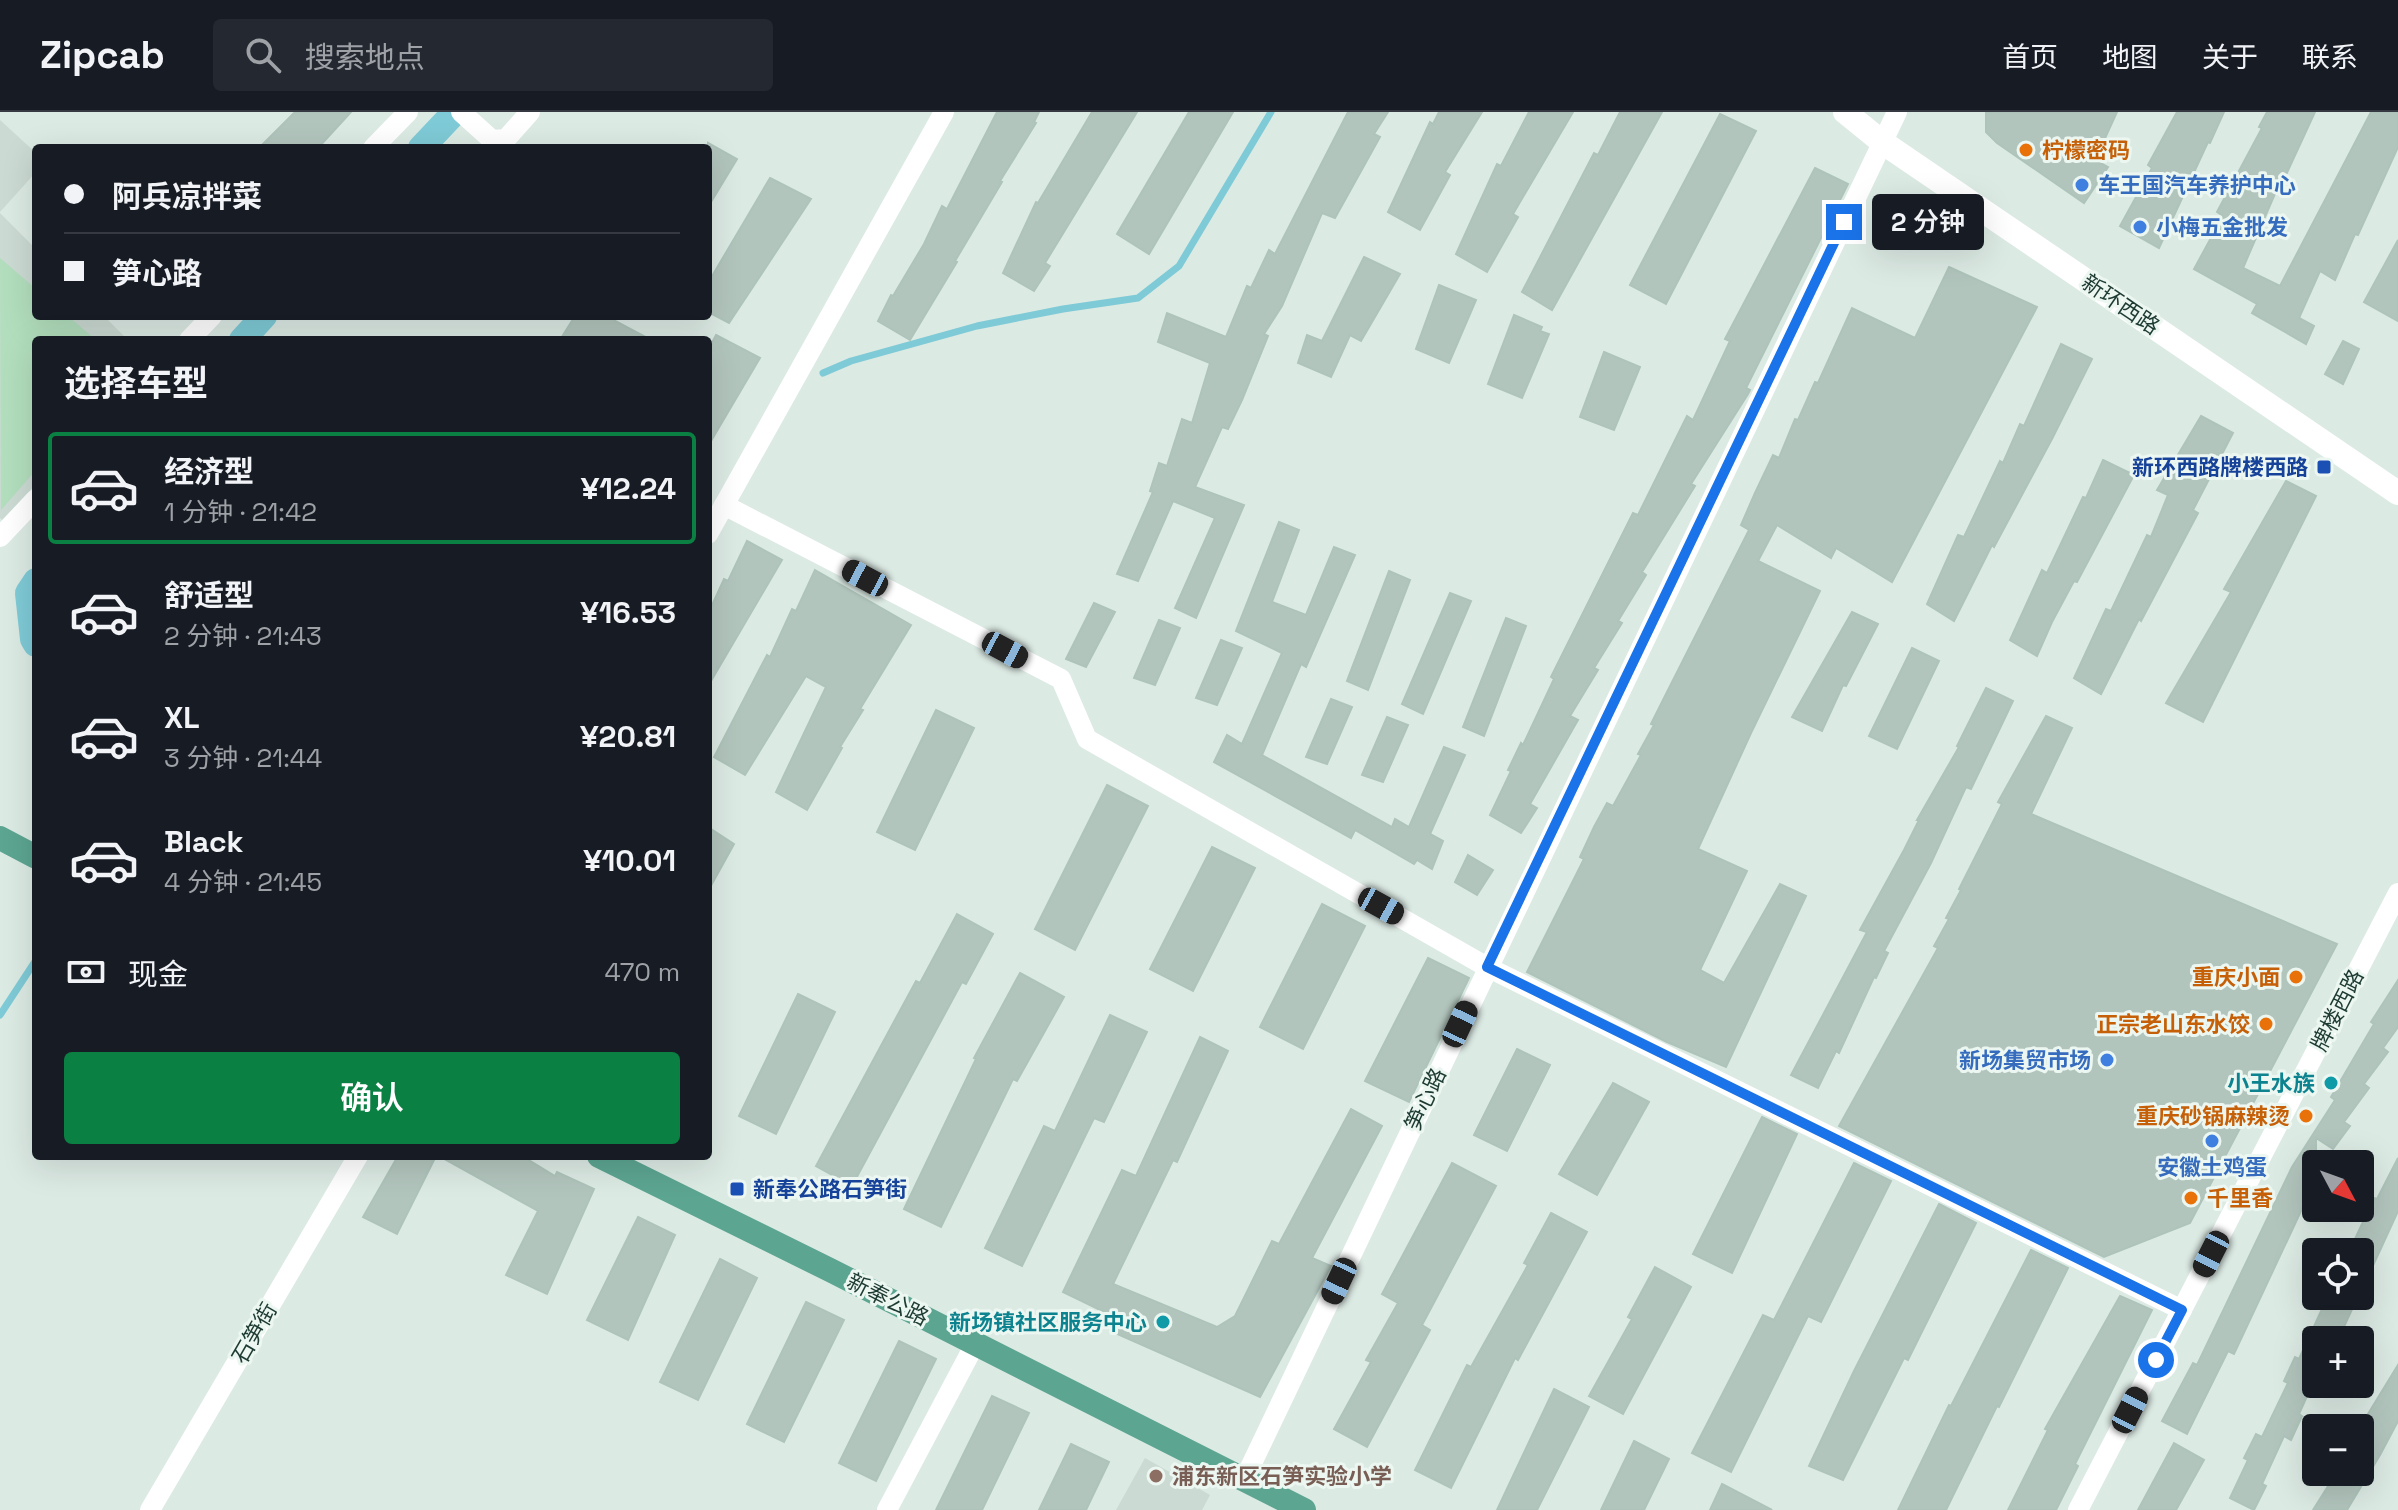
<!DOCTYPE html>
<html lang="zh">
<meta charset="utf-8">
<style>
body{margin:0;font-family:"Space Grotesk","Noto Sans SC",sans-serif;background:#242831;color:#f1f3f6;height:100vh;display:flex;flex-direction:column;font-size:30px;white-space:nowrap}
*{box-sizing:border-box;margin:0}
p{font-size:26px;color:#9ea1a6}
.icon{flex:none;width:44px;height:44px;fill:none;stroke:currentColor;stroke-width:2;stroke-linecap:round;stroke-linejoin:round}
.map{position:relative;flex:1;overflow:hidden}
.drawer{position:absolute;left:32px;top:224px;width:680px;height:824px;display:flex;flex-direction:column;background:#171b24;border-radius:8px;box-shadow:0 8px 32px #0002}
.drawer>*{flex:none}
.top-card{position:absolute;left:32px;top:32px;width:680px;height:176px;border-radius:8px;box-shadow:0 8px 32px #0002;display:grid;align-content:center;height:176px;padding:0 32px;background:#171b24}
.needle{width:52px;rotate:131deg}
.tools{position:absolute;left:2302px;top:1038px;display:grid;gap:16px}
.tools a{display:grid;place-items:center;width:72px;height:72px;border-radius:8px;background:#171b24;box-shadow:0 8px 32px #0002;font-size:40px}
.end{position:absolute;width:36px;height:36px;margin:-18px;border:10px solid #1a73e8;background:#fff;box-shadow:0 0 0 4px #fff}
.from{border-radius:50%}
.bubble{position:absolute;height:56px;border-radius:8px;background:#171b24;box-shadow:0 8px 32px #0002;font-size:26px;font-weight:600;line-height:56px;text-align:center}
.car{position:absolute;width:24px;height:48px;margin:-24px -12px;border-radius:10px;box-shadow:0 0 6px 2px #0007;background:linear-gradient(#222 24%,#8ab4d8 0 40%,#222 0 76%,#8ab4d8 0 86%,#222 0)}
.top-card b{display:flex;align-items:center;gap:28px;height:76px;font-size:30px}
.top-card b+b{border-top:2px solid #363941}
.top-card i{width:20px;height:20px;background:#f1f3f6}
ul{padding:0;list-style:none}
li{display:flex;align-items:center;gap:24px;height:112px;margin:0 16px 12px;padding:0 16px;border:4px solid transparent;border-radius:8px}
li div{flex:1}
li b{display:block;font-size:30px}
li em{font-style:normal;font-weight:600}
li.selected{border-color:#0b8043}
li>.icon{width:72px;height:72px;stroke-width:1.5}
h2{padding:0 32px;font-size:36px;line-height:96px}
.pay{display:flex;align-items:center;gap:20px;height:88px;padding:0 32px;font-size:30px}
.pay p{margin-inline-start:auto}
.primary-button{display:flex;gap:16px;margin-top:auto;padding:16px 32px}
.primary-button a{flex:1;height:92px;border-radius:8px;background:#0b8043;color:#fff;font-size:32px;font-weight:600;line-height:92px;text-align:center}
header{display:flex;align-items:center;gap:48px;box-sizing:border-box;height:112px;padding:0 40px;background:#171b24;border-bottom:2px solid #363941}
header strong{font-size:38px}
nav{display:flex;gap:44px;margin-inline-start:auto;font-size:28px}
.search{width:560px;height:72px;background:#242831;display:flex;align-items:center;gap:20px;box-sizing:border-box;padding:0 28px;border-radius:8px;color:#9ea1a6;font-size:30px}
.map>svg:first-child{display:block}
</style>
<header>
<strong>Zipcab</strong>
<div class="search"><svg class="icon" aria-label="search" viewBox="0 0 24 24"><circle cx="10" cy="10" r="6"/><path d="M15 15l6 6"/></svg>搜索地点</div>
<nav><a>首页</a><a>地图</a><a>关于</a><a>联系</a></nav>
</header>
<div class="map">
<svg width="2398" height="1398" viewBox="0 0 2398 1398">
<rect width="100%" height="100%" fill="#dceae4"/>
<g fill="#cbdad3">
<polygon points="0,8 36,41 36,60 0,100"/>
<polygon points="0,101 36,137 36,204 104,204 128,228 36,228 36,372 2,408 0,406"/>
<polygon points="1145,1346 1210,1383 1202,1398 1116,1398"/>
</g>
<polygon fill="#b2debd" points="0,146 36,177 36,204 68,204 96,228 36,228 36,358 1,398"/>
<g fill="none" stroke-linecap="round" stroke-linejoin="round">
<g stroke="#7ecad6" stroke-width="7">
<polyline points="823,261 851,249 977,214 1063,197 1138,186 1179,154 1271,0"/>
<polyline points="0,903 36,848"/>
</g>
<g stroke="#7ecad6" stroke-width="26">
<polyline points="421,36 455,0"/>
<polyline points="242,228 264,204"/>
<polyline points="36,469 28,481 33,527 36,532"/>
</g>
</g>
<g fill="#b2c5bd" stroke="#aec4bb" stroke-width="2">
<polygon points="295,0 351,0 318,36 259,36"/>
<polygon points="997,0 1039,0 1034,10 1036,11 1000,69 1002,70 955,149 957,150 910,228 878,209 891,183 893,184 924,132 942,94 947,97"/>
<polygon points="1092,0 1137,0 1045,151 1050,154 1034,179 1003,161 1036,90 1038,91"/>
<polygon points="1189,0 1233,0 1149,142 1117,122"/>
<polygon points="1348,0 1388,0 1374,22 1380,25 1335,106 1322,101 1282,194 1264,222 1268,224 1242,288 1228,317 1222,315 1195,375 1244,393 1196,506 1175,496 1215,406 1173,389 1138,469 1117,462 1153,380 1150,379 1159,351 1167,354 1182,307 1192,311 1210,251 1158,230 1167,201 1226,225 1247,174 1251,176 1269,138 1275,142"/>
<polygon points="1439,0 1482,0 1445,60 1450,63 1420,118 1388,100 1430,10 1433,12"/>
<polygon points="1529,0 1573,0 1513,102 1518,105 1487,160 1456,142 1497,52 1501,54"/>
<polygon points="1620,0 1662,0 1552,198 1522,180 1594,41 1598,43"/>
<polygon points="1986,0 2117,0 2095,48 2108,55 2084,91 1997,31 1986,20"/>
<polygon points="2177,0 2224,0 2210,31 2208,30 2159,136 2120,114 2152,56 2148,53"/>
<polygon points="2267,0 2315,0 2279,78 2277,77 2243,156 2280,174 2371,0 2398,0 2398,35 2358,123 2355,122 2335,168 2320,159 2299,206 2314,214 2306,232 2252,201 2257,192 2194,157 2223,104 2217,100 2262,16 2259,15"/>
<polygon points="1720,2 1756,19 1666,192 1630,173"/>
<polygon points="708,31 737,47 708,95"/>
<polygon points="1815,56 1848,72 1746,276 1750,278 1748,282 1691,372 1695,374 1642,460 1646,463 1618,509 1622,511 1594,556 1598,558 1570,604 1578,608 1530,692 1537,696 1521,721 1490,703 1511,659 1508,658 1521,631 1523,633 1554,567 1551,565 1633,401 1638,403 1687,304 1693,308 1730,229 1725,227"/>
<polygon points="770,66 811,87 729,211 708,200 708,171"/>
<polygon points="2398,128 2398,209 2364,190"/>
<polygon points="1364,145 1400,162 1361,229 1350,223 1331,265 1298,251 1307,223 1322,229"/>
<polygon points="1949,155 2037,195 1892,470 1836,436 1831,446 1777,413 1758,449 1820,479 1751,621 1698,737 1747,759 1700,858 1724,871 1780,772 1806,784 1726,955 1667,930 1527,860 1584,747 1580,745 1594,715 1607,691 1613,694 1641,643 1638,642 1654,613 1651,612 1665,584 1749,418 1741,413 1755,381 1773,343 1779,346 1795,307 1798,308 1815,270 1818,271 1852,196 1915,226"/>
<polygon points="1439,173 1476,188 1449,251 1416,237"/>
<polygon points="1514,203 1542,215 1540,219 1549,222 1522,286 1488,272"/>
<polygon points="575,204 606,204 651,228 560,228"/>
<polygon points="716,223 760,246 708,334 708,238"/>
<polygon points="2343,229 2359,237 2343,272 2325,262"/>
<polygon points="2061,232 2092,247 2053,325 1994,435 1992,433 1954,509 1927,492 1958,423 1964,425 2000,349 2003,351 2020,312 2024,314"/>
<polygon points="1604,240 1640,255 1614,318 1580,305"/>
<polygon points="2201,304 2233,321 2193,398 2198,401 2141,509 2139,507 2101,582 2074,566 2106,497 2111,499 2147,423 2151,425 2168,383 2157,378"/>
<polygon points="2103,348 2134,363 2077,470 2074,469 2052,510 2037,544 2010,528 2042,458 2047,461 2083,385 2086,386"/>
<polygon points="2286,369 2316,384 2203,610 2166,591 2231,480 2224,477"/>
<polygon points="1279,410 1299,418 1272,490 1306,503 1334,435 1355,443 1306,555 1301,552 1262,643 1392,715 1395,707 1409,715 1444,635 1465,643 1430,722 1443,729 1432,757 1417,748 1414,752 1355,718 1351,726 1214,650 1227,623 1242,632 1282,541 1236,519"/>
<polygon points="747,429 782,448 708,574 708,502 724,467 728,469"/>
<polygon points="815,458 911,513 860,597 863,598 840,635 842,636 807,698 776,680 826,575 806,564 745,663 714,645 767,543 770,545 792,497 796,499"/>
<polygon points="1389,459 1410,468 1368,578 1347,569"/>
<polygon points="1450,481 1471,489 1423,602 1402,592"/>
<polygon points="1094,491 1115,500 1086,555 1066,547"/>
<polygon points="1852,500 1878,512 1846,574 1843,573 1822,619 1792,605"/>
<polygon points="1506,506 1526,514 1484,624 1463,615"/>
<polygon points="1159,508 1180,516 1155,573 1134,566"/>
<polygon points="1221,528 1242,536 1217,593 1196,586"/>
<polygon points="1912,536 1939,549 1897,637 1869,624"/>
<polygon points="1986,576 2013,589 1971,677 1966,675 1931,751 1884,839 1888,841 1876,866 1874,865 1839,941 1836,939 1818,976 1791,963 1867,820 1860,818 1904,738 1919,708 1917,708 1959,635 1957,634"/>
<polygon points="1331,587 1352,595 1327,652 1306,645"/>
<polygon points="936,598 974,616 915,738 877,720"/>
<polygon points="2046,604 2072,616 2031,702 2337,832 2190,1111 2104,1145 1839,1014 1938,836 1934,834 1949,807 1946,806 1961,778 1959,777 2002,692 1998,690"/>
<polygon points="1387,605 1408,613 1383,670 1362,663"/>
<polygon points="1107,673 1148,694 1075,838 1035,817"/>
<polygon points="708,715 734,732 708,779"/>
<polygon points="1212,735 1255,756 1193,879 1150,857"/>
<polygon points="1468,743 1493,758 1477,783 1455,770"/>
<polygon points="1322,792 1365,814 1303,937 1260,915"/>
<polygon points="957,802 993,822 966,872 962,870 852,1074 816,1054 916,869 920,871"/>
<polygon points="1428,846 1469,866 1409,990 1365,969"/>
<polygon points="1020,861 1064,885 1017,969 1013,967 941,1115 904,1097 976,947 974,946"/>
<polygon points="2398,868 2398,915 2383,936 2388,940 2364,972 2369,976 2344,1010 2350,1014 2333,1037 2316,1026 2316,1067 2234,1242 2228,1239 2187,1322 2162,1309 2193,1251 2197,1253 2292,1055 2335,988 2331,985 2374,912 2371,910"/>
<polygon points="798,882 835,900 776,1022 739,1004"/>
<polygon points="1110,903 1147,920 1104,1010 1094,1006 1022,1154 985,1136 1044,1014 1055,1019"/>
<polygon points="1200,925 1228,939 1177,1050 1173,1048 1113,1172 1217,1215 1235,1204 1272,1129 1279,1132 1351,997 1382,1014 1312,1146 1331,1154 1260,1285 1115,1221 1121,1208 1063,1180 1122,1058 1136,1064"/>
<polygon points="1517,937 1550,953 1507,1039 1474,1023"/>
<polygon points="1613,971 1649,990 1597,1083 1559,1062"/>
<polygon points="1762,1005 1797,1022 1732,1161 1693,1142"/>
<polygon points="398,1044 436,1044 397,1122 363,1105"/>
<polygon points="439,1044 522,1044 555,1064 557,1060 594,1077 547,1182 506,1163 538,1099"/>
<polygon points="2398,1046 2398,1099 2360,1182 2360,1140 2349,1140 2374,1086 2377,1087"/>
<polygon points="1452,1051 1496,1074 1422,1213 1430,1218 1367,1335 1334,1317 1371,1250 1366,1248 1398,1191 1382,1182"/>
<polygon points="1854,1051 1891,1069 1821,1210 1808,1204 1731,1360 1692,1341 1763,1203 1774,1208"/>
<polygon points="1939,1092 1976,1111 1908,1248 1904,1246 1843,1368 1809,1354 1854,1259"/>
<polygon points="1551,1101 1587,1120 1518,1248 1515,1246 1451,1376 1415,1358 1467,1253 1471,1255 1528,1153 1524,1151"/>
<polygon points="638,1105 675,1123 628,1228 587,1208"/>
<polygon points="2031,1138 2068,1156 1999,1295 1997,1294 1946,1398 1898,1398 1949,1293 1951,1294"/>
<polygon points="720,1147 757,1166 698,1288 660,1270"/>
<polygon points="1655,1155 1691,1175 1623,1302 1589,1284 1632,1207 1628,1205"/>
<polygon points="2120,1184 2152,1198 2075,1352 2078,1354 2056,1398 2008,1398 2048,1318 2045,1317"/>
<polygon points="2328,1184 2358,1184 2338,1228 2316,1228 2316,1264 2299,1302 2302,1304 2291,1328 2284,1324 2262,1372 2266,1374 2254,1398 2230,1386 2248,1348 2244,1346 2256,1322 2262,1325 2288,1271 2284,1269 2295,1245 2299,1247"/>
<polygon points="806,1190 844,1208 784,1330 747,1312"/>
<polygon points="899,1229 936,1247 876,1369 839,1351"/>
<polygon points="2398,1253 2398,1309 2380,1343 2347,1398 2313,1398 2337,1360 2360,1360 2360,1315"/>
<polygon points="1554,1277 1589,1295 1537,1398 1497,1398"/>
<polygon points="992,1284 1029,1301 982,1398 936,1398"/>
<polygon points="1634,1329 1669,1347 1644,1398 1601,1398"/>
<polygon points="2174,1331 2204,1348 2176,1398 2138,1398"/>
<polygon points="1071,1332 1109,1350 1086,1398 1039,1398"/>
<polygon points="1722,1372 1772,1398 1710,1398"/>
</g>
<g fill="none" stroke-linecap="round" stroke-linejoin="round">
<g stroke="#fff" stroke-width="20">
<polyline points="461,0 492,28 506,27 530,0"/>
<polyline points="373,36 408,0"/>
<polyline points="189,228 212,204"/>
<polyline points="724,393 1061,567 1087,627 1487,855 2182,1198"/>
<polyline points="708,422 944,0"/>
<polyline points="0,425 36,387"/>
<polyline points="1244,1368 1897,0"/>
<polyline points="150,1398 358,1044"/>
<polyline points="887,1398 975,1232"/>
<polyline points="2078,1398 2398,781"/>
</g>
<polyline stroke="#fff" stroke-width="24" points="1845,0 1882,30 2398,381"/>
<g stroke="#5ca591" stroke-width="24">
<polyline points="0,726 36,745"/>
<polyline points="599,1044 830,1158 1304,1398"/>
</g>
</g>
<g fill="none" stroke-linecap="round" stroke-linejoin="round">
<polyline stroke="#1a73e8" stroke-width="10" points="1844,110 1487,855 2182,1198 2156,1248"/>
</g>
<g fill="#e8710a" stroke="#edf7f2" stroke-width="3">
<circle cx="2026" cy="38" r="8"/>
<circle cx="2296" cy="865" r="8"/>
<circle cx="2266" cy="912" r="8"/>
<circle cx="2306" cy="1004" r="8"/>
<circle cx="2191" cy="1086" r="8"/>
</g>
<g fill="#3f7fe0" stroke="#edf7f2" stroke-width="3">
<circle cx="2082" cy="73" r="8"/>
<circle cx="2140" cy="115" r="8"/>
<circle cx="2107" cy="948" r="8"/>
<circle cx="2212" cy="1029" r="8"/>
</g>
<g fill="#1a4fb4" stroke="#edf7f2" stroke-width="3">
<rect x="2316" y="347" width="16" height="16" rx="4"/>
<rect x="729" y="1069" width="16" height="16" rx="4"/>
</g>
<g fill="#0f9aa8" stroke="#edf7f2" stroke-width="3">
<circle cx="2331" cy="971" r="8"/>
<circle cx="1163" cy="1210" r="8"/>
</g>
<circle fill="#8d6e63" stroke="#edf7f2" stroke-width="3" cx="1156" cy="1364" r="8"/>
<g text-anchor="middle" stroke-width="6" stroke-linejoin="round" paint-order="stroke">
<g font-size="22" font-weight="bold" fill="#c56008" stroke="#edf7f2" text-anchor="end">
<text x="2042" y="46" text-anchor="start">柠檬密码</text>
<text x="2280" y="873">重庆小面</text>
<text x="2250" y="920">正宗老山东水饺</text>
<text x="2290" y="1012">重庆砂锅麻辣烫</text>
<text x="2207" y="1094" text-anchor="start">千里香</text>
</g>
<g font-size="22" font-weight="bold" fill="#366cbe" stroke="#edf7f2" text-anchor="start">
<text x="2098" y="81">车王国汽车养护中心</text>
<text x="2156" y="123">小梅五金批发</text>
<text x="2091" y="956" text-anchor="end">新场集贸市场</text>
<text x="2212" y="1063" text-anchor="middle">安徽土鸡蛋</text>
</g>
<g font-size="22" fill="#1d3b32" stroke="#edf7f2">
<text transform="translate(2121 192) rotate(34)" y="8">新环西路</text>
<text transform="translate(2337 898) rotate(-63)" y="8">牌楼西路</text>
<text transform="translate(1425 987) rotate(-65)" y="8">笋心路</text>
<text transform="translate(888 1187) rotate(27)" y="8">新奉公路</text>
<text transform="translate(254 1221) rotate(-60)" y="8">石笋街</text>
</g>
<g font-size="22" font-weight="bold" fill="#164399" stroke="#edf7f2" text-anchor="end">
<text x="2308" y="363">新环西路牌楼西路</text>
<text x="753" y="1085" text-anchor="start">新奉公路石笋街</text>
</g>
<g font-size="22" font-weight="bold" fill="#0d838f" stroke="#edf7f2" text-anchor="end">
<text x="2315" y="979">小王水族</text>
<text x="1147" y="1218">新场镇社区服务中心</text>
</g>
<g font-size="22" font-weight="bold" fill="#785e54" stroke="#edf7f2" text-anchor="start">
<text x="1172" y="1372">浦东新区石笋实验小学</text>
</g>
</g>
</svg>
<div class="tools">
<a><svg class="needle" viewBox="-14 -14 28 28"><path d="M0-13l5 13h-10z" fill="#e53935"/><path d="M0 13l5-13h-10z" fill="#9ea1a6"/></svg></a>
<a><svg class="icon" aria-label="locate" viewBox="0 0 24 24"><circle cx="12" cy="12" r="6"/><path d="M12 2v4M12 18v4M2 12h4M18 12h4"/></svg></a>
<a>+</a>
<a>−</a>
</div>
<i class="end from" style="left:2156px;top:1248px"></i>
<i class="end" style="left:1844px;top:110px"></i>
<div class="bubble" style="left:1872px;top:82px;width:112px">2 分钟</div>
<i class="car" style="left:865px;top:466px;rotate:298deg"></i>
<i class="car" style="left:1005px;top:538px;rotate:118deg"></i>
<i class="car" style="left:1381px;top:794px;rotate:119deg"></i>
<i class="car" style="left:1460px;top:912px;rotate:25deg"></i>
<i class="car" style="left:2211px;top:1142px;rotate:207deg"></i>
<i class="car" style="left:1339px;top:1169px;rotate:205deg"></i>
<i class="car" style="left:2130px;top:1298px;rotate:27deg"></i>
<div class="top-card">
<b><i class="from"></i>阿兵凉拌菜</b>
<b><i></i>笋心路</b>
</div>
<section class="drawer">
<h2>选择车型</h2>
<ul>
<li class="selected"><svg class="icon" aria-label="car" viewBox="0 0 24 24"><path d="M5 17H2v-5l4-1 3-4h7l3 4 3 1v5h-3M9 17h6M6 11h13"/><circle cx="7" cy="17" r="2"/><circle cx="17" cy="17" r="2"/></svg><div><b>经济型</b><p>1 分钟 · 21:42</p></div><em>¥12.24</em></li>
<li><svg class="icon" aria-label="car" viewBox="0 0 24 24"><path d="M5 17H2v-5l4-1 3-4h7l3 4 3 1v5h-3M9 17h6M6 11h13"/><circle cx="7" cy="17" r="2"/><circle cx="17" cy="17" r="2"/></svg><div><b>舒适型</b><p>2 分钟 · 21:43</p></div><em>¥16.53</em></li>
<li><svg class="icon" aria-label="car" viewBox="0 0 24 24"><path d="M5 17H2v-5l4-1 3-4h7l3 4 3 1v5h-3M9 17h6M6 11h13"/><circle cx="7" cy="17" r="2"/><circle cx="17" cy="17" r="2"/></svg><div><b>XL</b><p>3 分钟 · 21:44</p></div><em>¥20.81</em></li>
<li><svg class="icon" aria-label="car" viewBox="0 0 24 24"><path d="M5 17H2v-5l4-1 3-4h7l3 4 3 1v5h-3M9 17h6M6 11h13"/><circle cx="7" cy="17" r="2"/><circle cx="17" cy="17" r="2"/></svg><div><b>Black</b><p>4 分钟 · 21:45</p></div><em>¥10.01</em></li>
</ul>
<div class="pay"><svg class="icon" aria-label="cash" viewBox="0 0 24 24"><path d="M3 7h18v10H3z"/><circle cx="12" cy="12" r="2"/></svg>现金<p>470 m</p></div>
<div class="primary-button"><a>确认</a></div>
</section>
</div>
